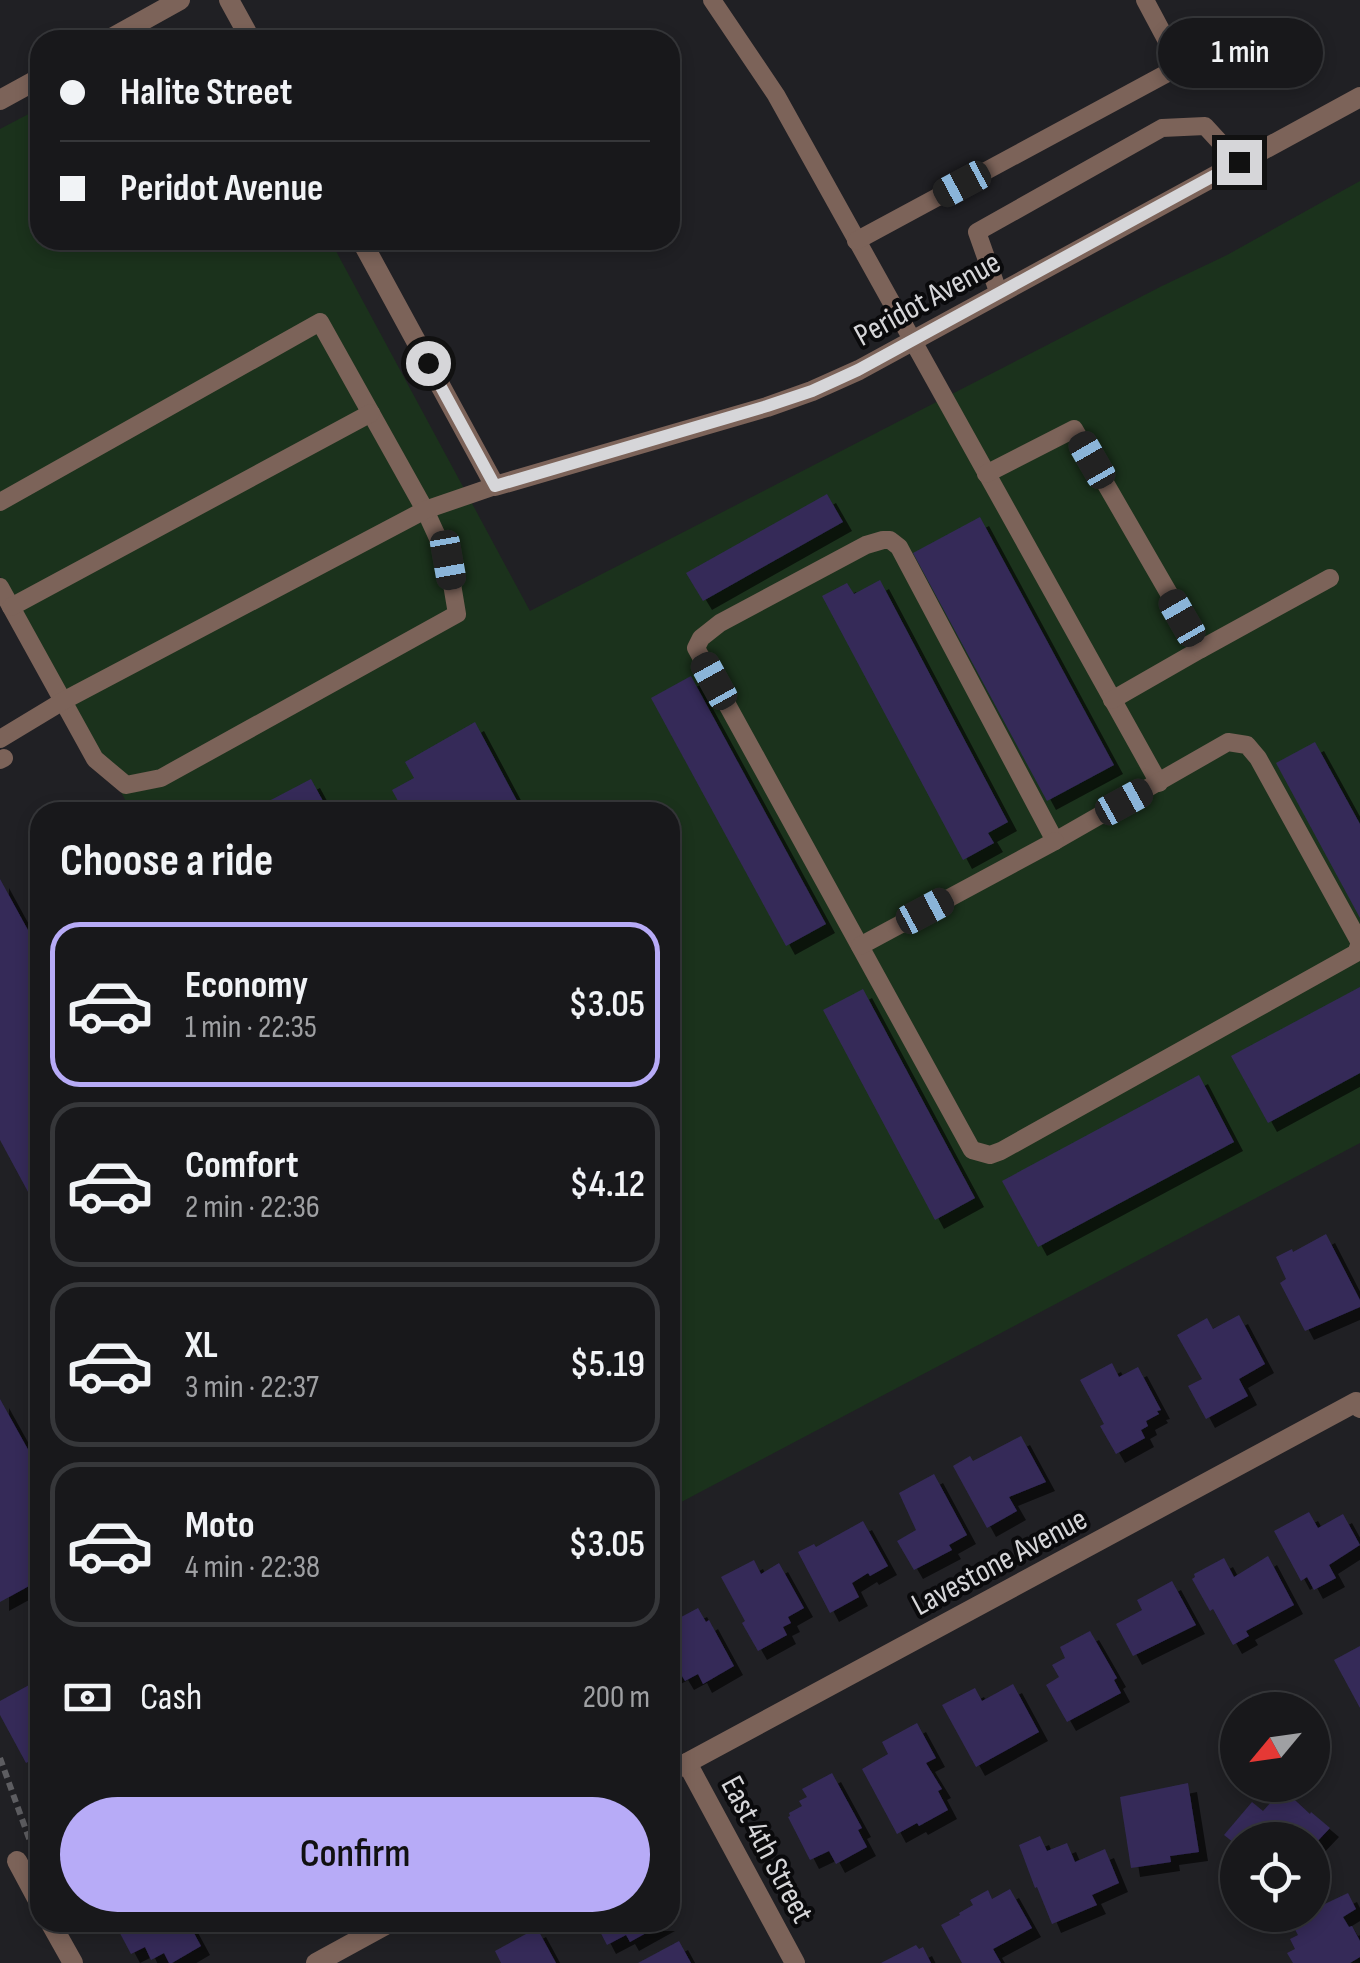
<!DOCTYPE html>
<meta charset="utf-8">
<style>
body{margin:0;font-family:"Sofia Sans Condensed",sans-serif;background:#252528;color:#f1f3f6;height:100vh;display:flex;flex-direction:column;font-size:38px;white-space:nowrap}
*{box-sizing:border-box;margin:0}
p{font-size:32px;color:#9fa0a3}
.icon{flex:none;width:55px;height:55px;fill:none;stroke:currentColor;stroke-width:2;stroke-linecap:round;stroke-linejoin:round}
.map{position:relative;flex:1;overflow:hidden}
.details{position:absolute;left:30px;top:802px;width:650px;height:1130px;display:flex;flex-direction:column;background:#18181b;border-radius:30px;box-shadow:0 5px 15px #0003,0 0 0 2px #36373a}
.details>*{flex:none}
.banner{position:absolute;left:30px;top:30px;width:650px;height:220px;border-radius:30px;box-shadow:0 5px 15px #0003,0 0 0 2px #36373a;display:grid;align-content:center;height:220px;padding:0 30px;background:#18181b}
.needle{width:65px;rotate:241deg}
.fabs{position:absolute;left:1220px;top:1692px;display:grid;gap:20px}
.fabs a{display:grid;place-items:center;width:110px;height:110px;border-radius:50%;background:#18181b;box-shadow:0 5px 15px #0003,0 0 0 2px #36373a;font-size:50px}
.end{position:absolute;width:45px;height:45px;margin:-22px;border:12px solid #d6d6d9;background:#111;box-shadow:0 0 0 5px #111}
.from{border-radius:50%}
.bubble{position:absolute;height:70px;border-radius:35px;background:#18181b;box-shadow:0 5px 15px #0003,0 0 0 2px #36373a;font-size:32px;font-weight:600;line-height:70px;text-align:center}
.car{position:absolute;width:30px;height:60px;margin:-30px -15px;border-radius:12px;box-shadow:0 0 8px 2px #0007;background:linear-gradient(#222 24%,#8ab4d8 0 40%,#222 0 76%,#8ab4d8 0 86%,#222 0)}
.banner b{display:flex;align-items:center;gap:35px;height:95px;font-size:38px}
.banner b+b{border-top:2px solid #36373a}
.banner i{width:25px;height:25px;background:#f1f3f6}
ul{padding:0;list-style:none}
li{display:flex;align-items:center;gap:30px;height:165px;margin:0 20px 15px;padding:0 10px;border:5px solid #36373a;border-radius:30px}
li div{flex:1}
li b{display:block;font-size:38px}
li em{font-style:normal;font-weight:600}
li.current{border-color:#b7abf7}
li>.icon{width:90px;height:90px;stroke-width:1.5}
h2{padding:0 30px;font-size:45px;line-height:120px}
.pay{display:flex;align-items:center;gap:25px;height:110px;padding:0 30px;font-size:38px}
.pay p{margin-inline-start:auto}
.button{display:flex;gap:20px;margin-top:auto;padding:20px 30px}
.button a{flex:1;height:115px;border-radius:60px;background:#b7abf7;color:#111;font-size:40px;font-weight:600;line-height:115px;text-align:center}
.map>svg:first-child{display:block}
</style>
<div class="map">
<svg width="1360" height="1963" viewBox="0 0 1360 1963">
<defs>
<filter id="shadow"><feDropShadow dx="9" dy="9" stdDeviation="0" flood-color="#0009"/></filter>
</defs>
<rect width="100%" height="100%" fill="#202024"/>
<polygon fill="#1b321c" points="40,108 40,240 330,240 530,611 1162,286 1227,255 1360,181 1360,1143 670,1508 670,812 132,812 0,576 0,129"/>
<g fill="#342a59" filter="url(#shadow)">
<polygon points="827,494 843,522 703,601 686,573"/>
<polygon points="980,517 1114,765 1047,801 913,553"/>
<polygon points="880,580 1008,822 988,833 994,843 963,860 822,596 847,583 854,594"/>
<polygon points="691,676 826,924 786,946 651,698"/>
<polygon points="475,722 523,812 404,812 392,790 414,778 405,762"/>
<polygon points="1315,742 1360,824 1360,918 1276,763"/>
<polygon points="311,779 329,812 248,812"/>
<polygon points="0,879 40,952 40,1214 0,1140"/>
<polygon points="1360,987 1360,1073 1268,1123 1231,1056"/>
<polygon points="863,989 975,1198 935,1220 823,1010"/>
<polygon points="1199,1075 1234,1142 1038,1247 1002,1181"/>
<polygon points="1326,1234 1360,1300 1360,1307 1305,1331 1280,1283 1286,1279 1276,1257 1292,1249 1293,1252"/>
<polygon points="1239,1315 1265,1364 1239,1379 1248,1396 1206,1419 1188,1386 1202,1379 1177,1335 1207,1318 1213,1329"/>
<polygon points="1112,1363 1119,1377 1138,1367 1161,1410 1157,1411 1159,1414 1146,1421 1148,1426 1141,1430 1145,1438 1116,1454 1100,1426 1104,1424 1080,1380"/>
<polygon points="0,1399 40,1471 40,1580 0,1602"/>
<polygon points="1021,1436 1046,1482 1009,1497 1017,1511 987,1528 953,1466 970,1456 973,1461"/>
<polygon points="934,1474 967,1535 949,1545 952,1550 914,1570 897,1541 916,1530 899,1493"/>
<polygon points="1309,1512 1318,1528 1343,1514 1360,1545 1329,1565 1336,1578 1314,1590 1307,1577 1301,1581 1274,1531"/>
<polygon points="863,1521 888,1566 870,1576 868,1573 852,1583 859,1597 830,1613 798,1552 814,1544 816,1547"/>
<polygon points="1268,1556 1294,1605 1246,1631 1249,1636 1233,1645 1213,1609 1210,1611 1192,1579 1195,1577 1194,1574 1224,1558 1234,1577"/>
<polygon points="754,1560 761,1574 779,1563 804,1608 788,1617 791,1623 783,1627 787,1635 758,1651 742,1623 745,1621 721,1577"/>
<polygon points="1172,1581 1196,1625 1133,1656 1116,1624 1142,1610 1137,1600"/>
<polygon points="698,1608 706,1622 709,1620 734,1666 703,1684 698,1674 685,1681 679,1671 670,1676 670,1623"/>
<polygon points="1090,1631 1117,1678 1114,1680 1121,1693 1067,1722 1046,1685 1059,1677 1052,1665 1065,1658 1060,1647"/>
<polygon points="1360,1646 1360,1708 1334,1660"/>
<polygon points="40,1679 40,1756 26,1763 0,1715 0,1701"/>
<polygon points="1013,1684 1039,1732 976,1767 942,1705 975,1688 982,1701"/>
<polygon points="917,1723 936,1758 926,1763 942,1789 938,1791 948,1810 919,1826 917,1823 897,1834 862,1769 888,1754 882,1742"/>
<polygon points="832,1773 862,1828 858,1830 867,1847 836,1864 829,1851 810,1860 788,1817 790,1816 789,1813 802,1806 799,1801 807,1797 802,1789"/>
<polygon points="1188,1783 1199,1852 1170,1856 1171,1862 1131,1868 1120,1797"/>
<polygon points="1283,1789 1310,1814 1311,1812 1330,1828 1312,1847 1312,1840 1238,1840 1238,1846 1224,1835 1252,1802 1263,1811"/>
<polygon points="1040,1836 1047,1851 1067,1843 1075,1862 1105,1849 1119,1883 1092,1895 1097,1905 1052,1924 1037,1887 1035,1888 1019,1845"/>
<polygon points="1010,1889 1032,1928 993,1949 1001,1963 962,1963 941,1925 960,1915 959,1913 973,1905 970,1900 988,1890 992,1899"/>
<polygon points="1348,1893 1356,1909 1343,1917 1349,1927 1352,1926 1360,1941 1360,1957 1350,1963 1293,1963 1287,1953 1295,1949 1290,1939 1298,1935 1291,1922 1304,1915 1312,1915 1312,1910"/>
<polygon points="114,1922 188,1922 201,1946 172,1963 169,1963 164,1953 151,1960 145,1947 131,1954"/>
<polygon points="595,1922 666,1922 630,1942 626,1935 607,1945"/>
<polygon points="537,1928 556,1963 501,1963 495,1951"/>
<polygon points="679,1941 691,1963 638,1963"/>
<polygon points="916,1945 919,1949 923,1947 931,1963 881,1963"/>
</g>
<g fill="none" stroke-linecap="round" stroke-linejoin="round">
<polyline stroke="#5d5d61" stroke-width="6" stroke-dasharray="8 5" stroke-linecap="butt" points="0,1758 30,1841"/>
<g stroke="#7c6359" stroke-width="18">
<polyline points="712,0 776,95 1159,783"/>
<polyline points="856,241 1173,70 1177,60 1145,0"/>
<polyline points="999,294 977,232 1162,128 1205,126 1239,163"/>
<polyline points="986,474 1074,429 1201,649 1112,700"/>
<polyline points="0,502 320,322 425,510 448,560 457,614 161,778 126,785 95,759 0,587"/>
<polygon points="883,540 890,540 899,547 1055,841 1228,742 1247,745 1258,758 1360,943 1356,953 1001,1151 990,1155 972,1150 696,648 701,638 720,623 866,545"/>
<polyline points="11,607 371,413"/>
<polyline points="1201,649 1330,578"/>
<polyline points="0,739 63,701 425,510 495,486"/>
<polyline points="0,760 4,758"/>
<polyline points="860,946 1055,841"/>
</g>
<g stroke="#7c6359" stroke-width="20">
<polyline points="229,0 251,40"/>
<polyline points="108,40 180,0"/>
<polyline points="0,100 40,78"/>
<polyline points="361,240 495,486 767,407 812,391 859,370 1360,97"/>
<polyline points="687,1763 795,1963"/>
<polyline points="670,1772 1356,1402 1360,1408"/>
<polyline points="17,1861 40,1904"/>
<polyline points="50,1922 73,1963"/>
<polyline points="316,1963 391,1922"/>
</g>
</g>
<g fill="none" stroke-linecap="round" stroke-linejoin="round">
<polyline stroke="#d6d6d9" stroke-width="12" points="428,363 495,486 767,406 812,391 858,370 1239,162"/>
</g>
<g text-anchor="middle" stroke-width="8" stroke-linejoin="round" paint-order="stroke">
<g font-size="32" fill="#d6d6d9" stroke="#0a0a0c">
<text transform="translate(927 298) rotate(-29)" y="11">Peridot Avenue</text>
<text transform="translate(999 1561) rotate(-28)" y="11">Lavestone Avenue</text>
<text transform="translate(768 1849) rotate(62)" y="11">East 4th Street</text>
</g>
</g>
</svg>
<div class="fabs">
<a><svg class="needle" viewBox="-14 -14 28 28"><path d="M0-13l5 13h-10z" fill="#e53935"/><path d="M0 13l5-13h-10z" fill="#9fa0a3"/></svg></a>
<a><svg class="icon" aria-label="locate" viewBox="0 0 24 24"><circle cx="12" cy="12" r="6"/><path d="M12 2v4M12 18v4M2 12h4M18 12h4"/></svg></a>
</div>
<i class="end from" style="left:428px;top:363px"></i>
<i class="end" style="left:1239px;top:162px"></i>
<div class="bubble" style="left:1158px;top:18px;width:165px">1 min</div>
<i class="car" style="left:962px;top:184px;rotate:242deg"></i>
<i class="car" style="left:1092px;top:460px;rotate:330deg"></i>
<i class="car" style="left:448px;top:560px;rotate:170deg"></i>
<i class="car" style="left:1182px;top:618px;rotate:330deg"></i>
<i class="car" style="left:714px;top:681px;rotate:331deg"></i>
<i class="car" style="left:1124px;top:802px;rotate:61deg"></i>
<i class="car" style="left:925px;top:911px;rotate:62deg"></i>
<div class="banner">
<b><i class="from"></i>Halite Street</b>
<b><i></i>Peridot Avenue</b>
</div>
<section class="details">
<h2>Choose a ride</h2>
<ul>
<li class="current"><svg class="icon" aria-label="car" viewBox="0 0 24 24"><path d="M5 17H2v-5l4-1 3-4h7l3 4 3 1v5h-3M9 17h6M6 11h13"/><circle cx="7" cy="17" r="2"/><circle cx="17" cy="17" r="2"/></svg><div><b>Economy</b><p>1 min · 22:35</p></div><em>$3.05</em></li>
<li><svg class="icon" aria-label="car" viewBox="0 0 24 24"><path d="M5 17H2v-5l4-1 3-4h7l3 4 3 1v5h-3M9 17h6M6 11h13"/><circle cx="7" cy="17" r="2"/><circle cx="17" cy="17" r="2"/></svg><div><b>Comfort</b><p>2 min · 22:36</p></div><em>$4.12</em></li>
<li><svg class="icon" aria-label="car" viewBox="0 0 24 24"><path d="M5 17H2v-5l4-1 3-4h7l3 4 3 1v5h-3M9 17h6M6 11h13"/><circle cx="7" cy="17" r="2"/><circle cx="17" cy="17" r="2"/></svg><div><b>XL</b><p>3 min · 22:37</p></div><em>$5.19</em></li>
<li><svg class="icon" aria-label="car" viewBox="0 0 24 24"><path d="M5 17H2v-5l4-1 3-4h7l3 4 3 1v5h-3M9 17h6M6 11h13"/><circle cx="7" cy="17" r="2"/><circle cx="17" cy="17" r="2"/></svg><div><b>Moto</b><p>4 min · 22:38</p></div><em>$3.05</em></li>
</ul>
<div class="pay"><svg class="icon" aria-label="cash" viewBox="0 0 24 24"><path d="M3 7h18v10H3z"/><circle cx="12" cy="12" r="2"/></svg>Cash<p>200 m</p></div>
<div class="button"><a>Confirm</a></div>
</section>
</div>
